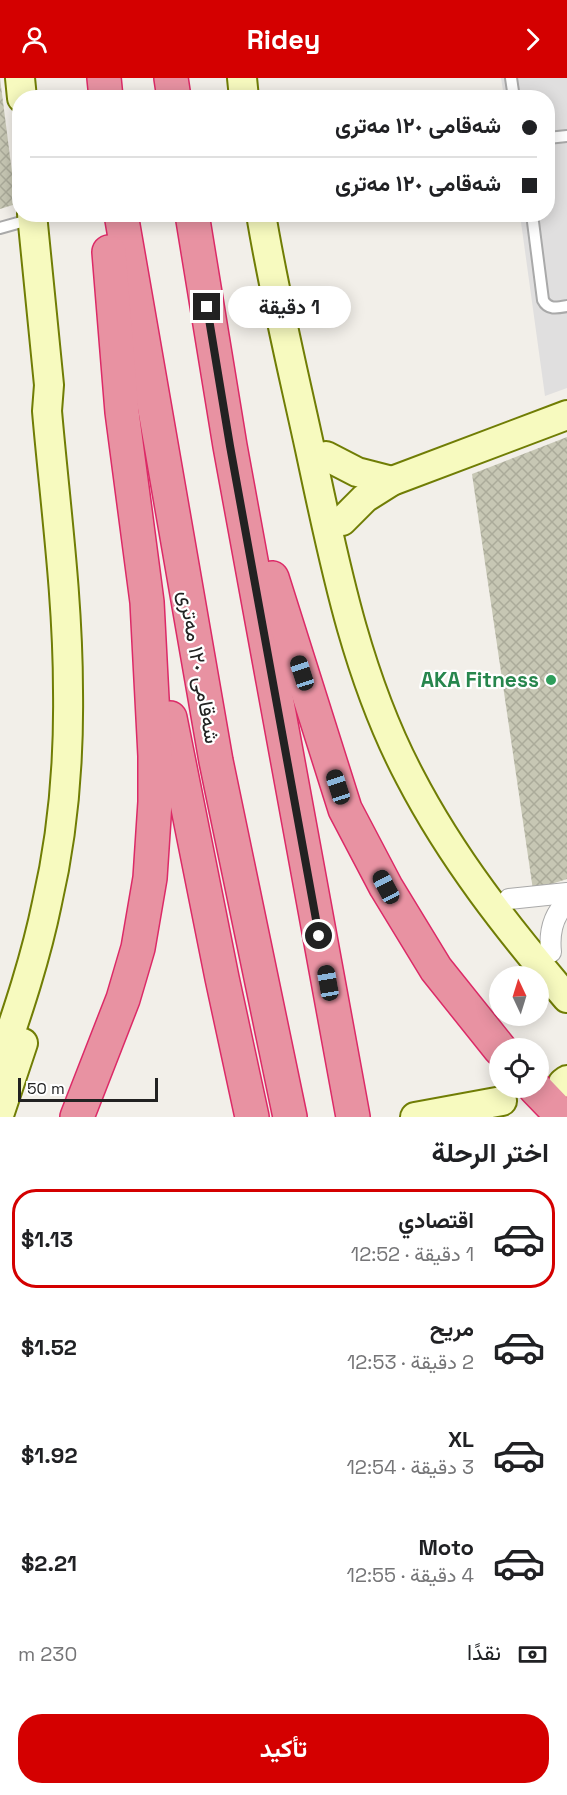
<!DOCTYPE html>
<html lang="ar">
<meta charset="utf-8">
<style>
body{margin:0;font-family:"Space Grotesk",Vazirmatn,sans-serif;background:#f6f6f6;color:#202124;direction:rtl;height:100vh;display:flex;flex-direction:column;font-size:22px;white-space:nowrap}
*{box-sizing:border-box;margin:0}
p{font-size:20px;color:#757577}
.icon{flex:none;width:33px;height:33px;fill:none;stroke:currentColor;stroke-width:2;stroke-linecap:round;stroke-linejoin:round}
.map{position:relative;height:1039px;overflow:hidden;direction:ltr}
.drawer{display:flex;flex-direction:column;background:#fff;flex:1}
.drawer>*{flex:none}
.guide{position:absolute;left:12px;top:12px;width:543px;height:132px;border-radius:24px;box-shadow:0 3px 15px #0003;direction:rtl;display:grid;align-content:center;height:132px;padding:0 18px;background:#fff}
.needle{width:39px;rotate:356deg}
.tools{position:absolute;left:489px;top:888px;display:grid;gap:12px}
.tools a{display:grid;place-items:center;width:60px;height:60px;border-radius:50%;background:#fff;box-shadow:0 3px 15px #0003;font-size:30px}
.scale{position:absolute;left:18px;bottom:15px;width:140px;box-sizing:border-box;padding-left:6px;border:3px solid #222;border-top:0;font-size:16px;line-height:21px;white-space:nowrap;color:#222;-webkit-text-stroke:4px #fff;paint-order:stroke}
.end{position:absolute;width:27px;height:27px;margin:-14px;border:8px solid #222;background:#fff;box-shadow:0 0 0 3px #fff}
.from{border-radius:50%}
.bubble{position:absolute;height:42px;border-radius:21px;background:#fff;box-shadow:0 3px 15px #0003;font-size:20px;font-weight:700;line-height:42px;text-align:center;direction:rtl}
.car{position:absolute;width:18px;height:36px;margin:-18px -9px;border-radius:8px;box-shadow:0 0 4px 2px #0007;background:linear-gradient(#222 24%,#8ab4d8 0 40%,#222 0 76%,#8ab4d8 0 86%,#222 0)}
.guide b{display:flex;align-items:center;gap:21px;height:57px;font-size:22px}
.guide b+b{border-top:2px solid #e0e0e0}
.guide i{width:15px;height:15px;background:#202124}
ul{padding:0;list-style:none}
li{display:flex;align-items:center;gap:18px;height:99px;margin:0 12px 9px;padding:0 6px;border:3px solid transparent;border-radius:24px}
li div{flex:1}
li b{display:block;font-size:22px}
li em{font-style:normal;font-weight:700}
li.current{border-color:#d40000}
li>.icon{width:54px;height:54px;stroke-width:1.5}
h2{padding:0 18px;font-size:27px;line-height:72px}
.pay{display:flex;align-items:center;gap:15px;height:66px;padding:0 18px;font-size:22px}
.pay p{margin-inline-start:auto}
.action{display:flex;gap:12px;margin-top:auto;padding:12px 18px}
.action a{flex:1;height:69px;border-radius:24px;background:#d40000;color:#fff;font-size:24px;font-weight:700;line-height:69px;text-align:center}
header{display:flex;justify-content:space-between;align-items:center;height:78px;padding:0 18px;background:#d40000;color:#fff;font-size:27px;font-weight:700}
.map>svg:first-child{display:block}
</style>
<header><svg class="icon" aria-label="forward" viewBox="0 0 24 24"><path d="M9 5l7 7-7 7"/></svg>Ridey<svg class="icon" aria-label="person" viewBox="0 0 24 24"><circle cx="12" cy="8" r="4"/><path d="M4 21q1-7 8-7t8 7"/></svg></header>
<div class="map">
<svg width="567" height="1039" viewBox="0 0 567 1039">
<defs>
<pattern id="construction-cross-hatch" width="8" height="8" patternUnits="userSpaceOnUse" patternTransform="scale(1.5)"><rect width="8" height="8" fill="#c7c7b4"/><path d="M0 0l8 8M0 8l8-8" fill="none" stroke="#abab9a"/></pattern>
</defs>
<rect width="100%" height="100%" fill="#f2efe9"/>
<polygon fill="#e0dfdf" points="501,0 567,0 567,310 545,318 520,137 548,136 548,20 504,19"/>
<g fill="url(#construction-cross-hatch)">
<polygon points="0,0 16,126 0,131"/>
<polygon points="567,359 567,801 533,812 472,396"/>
</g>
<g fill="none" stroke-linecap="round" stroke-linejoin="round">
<g stroke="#a9a9a9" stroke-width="14">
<g id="lane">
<polyline points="511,0 514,20"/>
<polyline points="548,60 567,58"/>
<path d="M 532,136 L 543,222 C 548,232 557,230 567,228"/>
<polyline points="0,150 32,141"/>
</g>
</g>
<g stroke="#a9a9a9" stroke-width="22">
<g id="street">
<polyline points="509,821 567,815"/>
<path d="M 551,874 C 549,855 553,837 567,824"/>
</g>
</g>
<g stroke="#707d05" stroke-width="32">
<g id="secondary">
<polyline points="20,0 22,20"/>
<polyline points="242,0 244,20"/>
<path d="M 261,136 C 274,215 293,293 310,371 C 334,483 356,597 410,699 C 452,780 508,851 567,920"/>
<polyline points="326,378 357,394 392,403"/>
<polyline points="342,443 365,420 392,403 567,337"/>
<path d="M 0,985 C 18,933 36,879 47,825 C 63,756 69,683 68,613 C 68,520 55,425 47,333 L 49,307 L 32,136"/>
<polyline points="563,1005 567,1002"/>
<polyline points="0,1034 23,965"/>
<polyline points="415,1039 502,1023"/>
</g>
</g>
<g stroke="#dc2a67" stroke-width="36">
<g id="highway">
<polyline points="104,0 106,20"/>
<polyline points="171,0 174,20"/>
<polyline points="121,136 216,683 290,1039"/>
<polyline points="192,136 230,368 353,1039"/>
<polyline points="272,500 345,731 386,809 436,891 500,971"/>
<polyline points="170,640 222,900 252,1039"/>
<polyline points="535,1010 563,1039"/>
<polyline points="77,1039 123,921 138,870 150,800 155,724 155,678 147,524 122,334 109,174"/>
</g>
</g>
<use href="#lane" stroke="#fff" stroke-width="10"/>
<use href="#street" stroke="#fff" stroke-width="20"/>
<use href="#secondary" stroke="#f7fabf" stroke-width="28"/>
<use href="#highway" stroke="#e892a2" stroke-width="33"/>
</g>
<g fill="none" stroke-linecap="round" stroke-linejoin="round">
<polyline stroke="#222" stroke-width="8" points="207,229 230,368 319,858"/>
</g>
<circle fill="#2e9e5b" stroke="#fff" stroke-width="2" cx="551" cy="602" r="6"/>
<g text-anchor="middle" stroke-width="4.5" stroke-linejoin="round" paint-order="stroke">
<g font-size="21" fill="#222" stroke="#fff">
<text transform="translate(199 589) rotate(80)" y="7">شەقامی ١٢٠ مەتری</text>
</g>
<g font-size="21" font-weight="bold" fill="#27864d" stroke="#fff" text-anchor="end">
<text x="539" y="609">AKA Fitness</text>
</g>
</g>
</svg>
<div class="tools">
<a><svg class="needle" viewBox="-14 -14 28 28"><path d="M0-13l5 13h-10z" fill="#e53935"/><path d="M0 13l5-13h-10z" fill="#757577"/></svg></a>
<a><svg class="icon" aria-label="locate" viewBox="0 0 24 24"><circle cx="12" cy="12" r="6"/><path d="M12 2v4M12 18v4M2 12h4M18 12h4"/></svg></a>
</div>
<div class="scale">50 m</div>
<i class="end from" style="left:319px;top:858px"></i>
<i class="end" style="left:207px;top:229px"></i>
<div class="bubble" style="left:228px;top:208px;width:123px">1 دقيقة</div>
<i class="car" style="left:302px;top:595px;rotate:342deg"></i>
<i class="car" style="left:338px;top:709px;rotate:342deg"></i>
<i class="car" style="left:386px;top:809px;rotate:332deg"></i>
<i class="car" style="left:328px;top:905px;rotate:350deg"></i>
<div class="guide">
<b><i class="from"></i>شەقامی ١٢٠ مەتری</b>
<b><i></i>شەقامی ١٢٠ مەتری</b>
</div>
</div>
<section class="drawer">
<h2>اختر الرحلة</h2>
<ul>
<li class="current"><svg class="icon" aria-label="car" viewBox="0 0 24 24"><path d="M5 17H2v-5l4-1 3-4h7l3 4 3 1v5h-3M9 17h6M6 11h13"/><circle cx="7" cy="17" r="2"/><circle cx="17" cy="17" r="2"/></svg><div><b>اقتصادي</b><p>1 دقيقة · 12:52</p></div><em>$1.13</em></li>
<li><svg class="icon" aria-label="car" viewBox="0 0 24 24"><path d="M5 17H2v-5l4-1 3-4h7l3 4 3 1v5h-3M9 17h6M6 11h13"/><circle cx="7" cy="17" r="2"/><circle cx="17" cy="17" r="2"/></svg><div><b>مريح</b><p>2 دقيقة · 12:53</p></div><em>$1.52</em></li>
<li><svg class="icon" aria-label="car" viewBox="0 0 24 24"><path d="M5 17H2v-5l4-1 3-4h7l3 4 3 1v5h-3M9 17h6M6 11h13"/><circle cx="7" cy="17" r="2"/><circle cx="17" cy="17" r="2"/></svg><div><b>XL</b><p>3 دقيقة · 12:54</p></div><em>$1.92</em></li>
<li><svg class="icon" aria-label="car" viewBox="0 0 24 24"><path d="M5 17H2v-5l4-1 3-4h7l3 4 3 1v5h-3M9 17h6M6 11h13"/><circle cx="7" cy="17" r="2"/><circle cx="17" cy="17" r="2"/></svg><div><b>Moto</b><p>4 دقيقة · 12:55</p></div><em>$2.21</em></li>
</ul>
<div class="pay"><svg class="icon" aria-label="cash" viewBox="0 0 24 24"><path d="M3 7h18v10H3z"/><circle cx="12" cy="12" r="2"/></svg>نقدًا<p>230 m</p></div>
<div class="action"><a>تأكيد</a></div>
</section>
